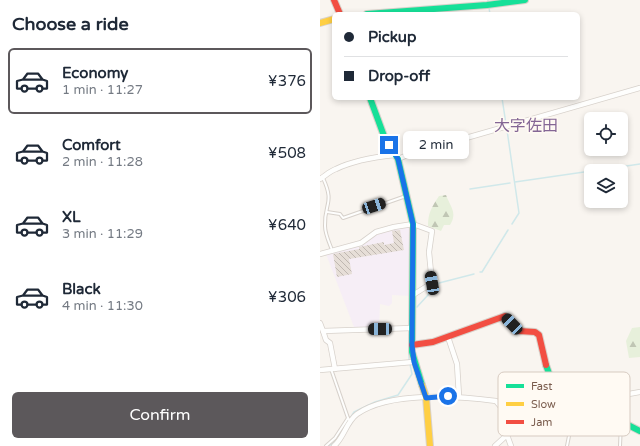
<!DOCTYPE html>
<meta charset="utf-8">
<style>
body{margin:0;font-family:"Varela Round","Noto Sans JP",sans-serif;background:#f2f2f3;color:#1f2937;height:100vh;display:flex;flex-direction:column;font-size:15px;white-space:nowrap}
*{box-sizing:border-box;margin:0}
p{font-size:13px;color:#747a83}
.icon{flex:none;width:22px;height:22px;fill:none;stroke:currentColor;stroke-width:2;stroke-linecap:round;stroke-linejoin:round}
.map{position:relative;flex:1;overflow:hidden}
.drawer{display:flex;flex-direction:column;background:#fff;width:320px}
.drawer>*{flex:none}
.banner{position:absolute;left:12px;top:12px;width:248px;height:88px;border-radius:6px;box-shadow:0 2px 6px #0003;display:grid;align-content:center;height:88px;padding:0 12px;background:#fff}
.controls{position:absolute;left:264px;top:112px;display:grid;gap:8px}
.controls a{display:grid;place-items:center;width:44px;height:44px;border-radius:6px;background:#fff;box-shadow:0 2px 6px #0003;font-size:20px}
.end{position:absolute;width:18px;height:18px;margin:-9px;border:5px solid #1a73e8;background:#fff;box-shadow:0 0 0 2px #fff}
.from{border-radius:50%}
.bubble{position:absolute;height:28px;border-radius:6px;background:#fff;box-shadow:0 2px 6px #0003;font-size:13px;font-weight:600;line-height:28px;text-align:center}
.car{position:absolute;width:12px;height:24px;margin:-12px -6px;border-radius:5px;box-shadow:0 0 3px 1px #0007;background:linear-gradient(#222 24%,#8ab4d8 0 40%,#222 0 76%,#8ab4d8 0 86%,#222 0)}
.banner b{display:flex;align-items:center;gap:14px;height:38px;font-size:15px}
.banner b+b{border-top:1px solid #e0e1e3}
.banner i{width:10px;height:10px;background:#1f2937}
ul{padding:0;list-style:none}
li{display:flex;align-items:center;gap:12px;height:66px;margin:0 8px 6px;padding:0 4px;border:2px solid transparent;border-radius:6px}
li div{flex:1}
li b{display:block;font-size:15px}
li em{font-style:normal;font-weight:600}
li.selected{border-color:#5c585b}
li>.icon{width:36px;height:36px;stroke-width:1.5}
h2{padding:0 12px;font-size:18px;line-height:48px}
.cta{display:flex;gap:8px;margin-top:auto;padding:8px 12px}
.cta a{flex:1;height:46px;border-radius:6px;background:#5c585b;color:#fff;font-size:16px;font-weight:600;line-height:46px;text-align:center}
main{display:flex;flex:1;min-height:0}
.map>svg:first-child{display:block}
</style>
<main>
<section class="drawer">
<h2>Choose a ride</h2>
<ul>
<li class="selected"><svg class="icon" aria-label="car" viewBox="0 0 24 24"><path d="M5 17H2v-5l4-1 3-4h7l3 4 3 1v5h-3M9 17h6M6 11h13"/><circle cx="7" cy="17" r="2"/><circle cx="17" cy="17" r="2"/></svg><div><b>Economy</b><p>1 min · 11:27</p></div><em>¥376</em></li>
<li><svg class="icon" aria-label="car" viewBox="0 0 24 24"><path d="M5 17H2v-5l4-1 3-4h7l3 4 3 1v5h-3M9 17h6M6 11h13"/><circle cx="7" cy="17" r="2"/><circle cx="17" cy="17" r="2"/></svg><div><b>Comfort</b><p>2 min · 11:28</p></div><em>¥508</em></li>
<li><svg class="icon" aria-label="car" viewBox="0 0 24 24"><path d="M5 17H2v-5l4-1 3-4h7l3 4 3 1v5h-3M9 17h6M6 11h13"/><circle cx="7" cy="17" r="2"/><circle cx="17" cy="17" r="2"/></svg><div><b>XL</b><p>3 min · 11:29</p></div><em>¥640</em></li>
<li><svg class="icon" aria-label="car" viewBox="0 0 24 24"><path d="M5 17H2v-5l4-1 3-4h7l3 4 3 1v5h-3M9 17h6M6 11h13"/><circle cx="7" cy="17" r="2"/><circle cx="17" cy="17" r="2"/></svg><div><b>Black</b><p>4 min · 11:30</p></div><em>¥306</em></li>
</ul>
<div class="cta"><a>Confirm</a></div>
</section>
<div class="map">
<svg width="320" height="446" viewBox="0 0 320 446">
<defs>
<pattern id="forest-firs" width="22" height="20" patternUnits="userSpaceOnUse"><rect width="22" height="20" fill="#e7f0db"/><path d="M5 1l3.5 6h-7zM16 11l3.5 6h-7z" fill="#c0c6b4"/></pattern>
<pattern id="building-back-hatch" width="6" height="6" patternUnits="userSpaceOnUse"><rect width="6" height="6" fill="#e6ded7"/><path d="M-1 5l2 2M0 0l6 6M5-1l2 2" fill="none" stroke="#bfb7b1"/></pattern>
</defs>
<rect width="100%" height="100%" fill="#f9f5f0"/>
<polygon fill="#f6eef6" points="89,226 92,228 91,296 72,295 72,303 69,306 60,304 59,327 34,327 6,254 41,245 57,233"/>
<g fill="url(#forest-firs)">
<path d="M 126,195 C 130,206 138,213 130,225 L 124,225 L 121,231 L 108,226 C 108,212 112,207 119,196 Z"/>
<polygon points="320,327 320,357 309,358 306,341 312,328"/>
</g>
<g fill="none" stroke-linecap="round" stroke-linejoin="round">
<g stroke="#d0e8ea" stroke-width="1.5">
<polyline points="168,0 168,1"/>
<polyline points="169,8 170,14"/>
<polyline points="182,98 186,124"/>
<polyline points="187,130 199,213 192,224"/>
<polyline points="272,171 320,164"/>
<polyline points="195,182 271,171"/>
<polyline points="150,189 190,183"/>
<polyline points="160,272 162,272 188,230"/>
<polyline points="97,307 119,283 154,274"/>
<polyline points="89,361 89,335"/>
<polyline points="9,446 16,441 34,412 55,402 78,395 92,374 90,364"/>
</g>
</g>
<polygon fill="url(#building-back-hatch)" points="80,230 84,250 29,259 32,274 17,277 13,254 39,249 39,247 64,242 64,245 74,243 72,231"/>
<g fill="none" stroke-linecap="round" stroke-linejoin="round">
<g stroke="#d7d1cb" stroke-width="4">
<g id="lane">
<path d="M 3,178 C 15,204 4,203 5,226 C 5,234 9,242 12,250"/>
<polyline points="7,212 20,214 23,218 86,196"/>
<polyline points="11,369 28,418 30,421"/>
<polyline points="216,417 246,417"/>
<polyline points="6,446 15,438 28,418"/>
<polyline points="247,446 250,431 272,431 301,434"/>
<polyline points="300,446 301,423"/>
</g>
</g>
<g stroke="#d7d1cb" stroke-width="6">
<g id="street">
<polyline points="78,159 109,146 139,140 320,88"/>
<path d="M 0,179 C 5,176 10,171 16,169 C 34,160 55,157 75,155"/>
<polyline points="0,254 41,243 56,232 74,227 93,224 112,231 109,252 112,283 93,295"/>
<polyline points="0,323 3,331 92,328"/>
<polyline points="3,331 6,340 10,343 15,369"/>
<polyline points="128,337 137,364 139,396"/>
<polyline points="0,370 93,362"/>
<polyline points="233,385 249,421 250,431"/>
<polyline points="265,402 320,392"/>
<polyline points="187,435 191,446"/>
<path d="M 14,446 C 24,438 26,422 37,414 C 70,391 138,396 176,401 L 186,413 L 213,417 L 252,396"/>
<polyline points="175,446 187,435 213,417"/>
</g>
</g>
<g stroke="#d9d2cb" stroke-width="8">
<g id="fast">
<polyline points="47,14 167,5 205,0"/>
<polyline points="50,98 64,136 78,159 93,224 92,352 102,385"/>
<polyline points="226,365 231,379 242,391 320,431"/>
</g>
</g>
<g stroke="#d9d2cb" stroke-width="8">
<g id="slow">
<polyline points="0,23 14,19"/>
<polyline points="102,385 106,397 110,446"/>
</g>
</g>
<g stroke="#d9d2cb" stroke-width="8">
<g id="jam">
<polyline points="14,0 20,14"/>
<polyline points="92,345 113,342 185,316 199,331 215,332 219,335 226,365"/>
</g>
</g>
<use href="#lane" stroke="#fefefd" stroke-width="2"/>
<use href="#street" stroke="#fefefd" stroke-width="4.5"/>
<use href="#fast" stroke="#16e098" stroke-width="6"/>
<use href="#slow" stroke="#ffcf43" stroke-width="6"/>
<use href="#jam" stroke="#f24e42" stroke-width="6"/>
</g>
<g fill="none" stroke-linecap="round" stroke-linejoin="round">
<polyline stroke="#1a73e8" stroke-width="5" points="69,145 78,159 93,224 92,345 94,362 106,398 128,396"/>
</g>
<g text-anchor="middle" stroke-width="3" stroke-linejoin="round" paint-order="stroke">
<g font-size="16" fill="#846695" stroke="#fffaf3">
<text x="206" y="131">大字佐田</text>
</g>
</g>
<rect x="178" y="372" width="132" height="64" rx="6" fill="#fffaf3" stroke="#d7cbc1" stroke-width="1"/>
<rect x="186" y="384" width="18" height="4" fill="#16e098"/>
<rect x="186" y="402" width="18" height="4" fill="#ffcf43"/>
<rect x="186" y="420" width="18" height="4" fill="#f24e42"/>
<g font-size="11" fill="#7a5c4d">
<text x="211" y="390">Fast</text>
<text x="211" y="408">Slow</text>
<text x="211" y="426">Jam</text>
</g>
</svg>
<div class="controls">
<a><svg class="icon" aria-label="locate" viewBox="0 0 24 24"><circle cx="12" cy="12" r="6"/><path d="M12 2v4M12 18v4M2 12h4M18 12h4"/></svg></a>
<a><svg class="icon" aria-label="layers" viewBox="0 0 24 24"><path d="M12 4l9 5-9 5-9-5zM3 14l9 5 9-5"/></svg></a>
</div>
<i class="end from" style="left:128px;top:396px"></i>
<i class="end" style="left:69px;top:145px"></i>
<div class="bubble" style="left:83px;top:131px;width:66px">2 min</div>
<i class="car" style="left:54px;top:206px;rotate:72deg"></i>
<i class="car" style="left:112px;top:283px;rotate:350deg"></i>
<i class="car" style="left:192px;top:324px;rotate:316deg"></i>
<i class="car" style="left:60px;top:329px;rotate:269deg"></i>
<div class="banner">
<b><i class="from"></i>Pickup</b>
<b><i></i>Drop-off</b>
</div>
</div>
</main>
